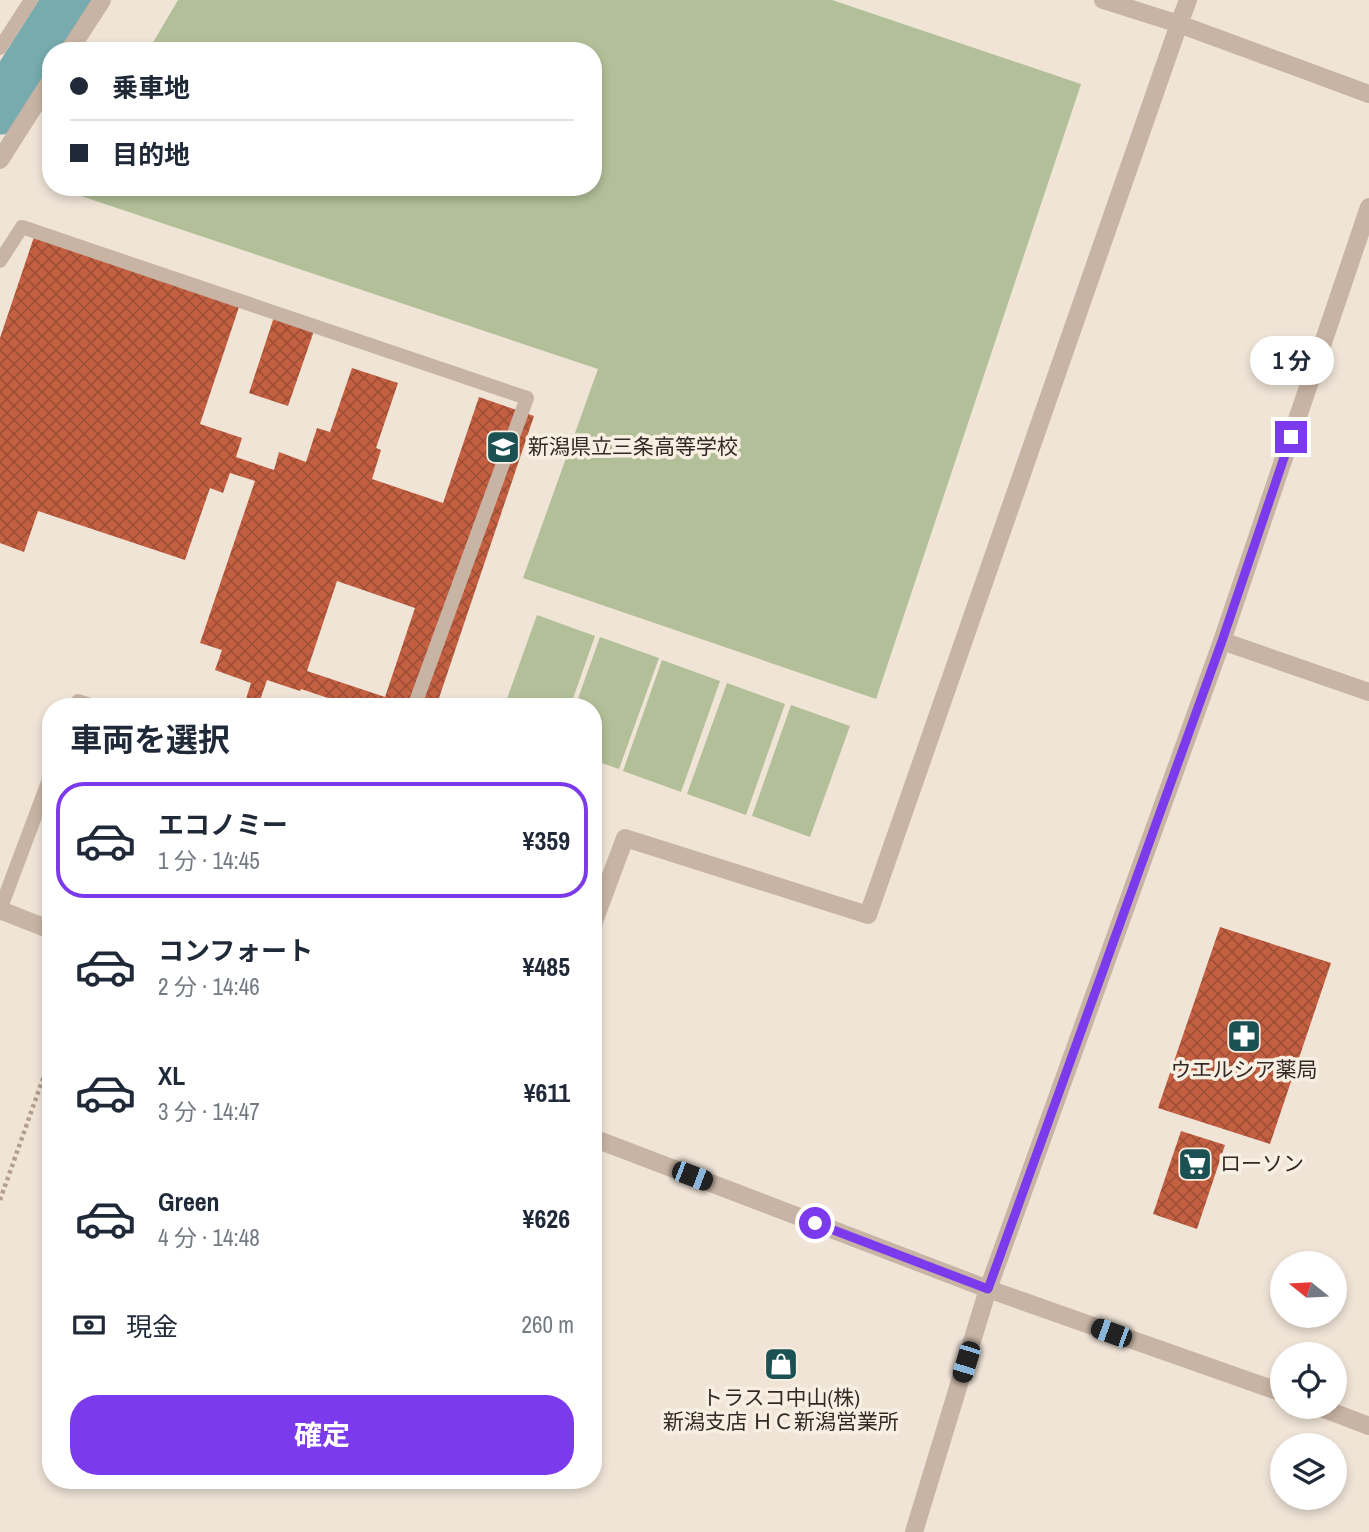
<!DOCTYPE html>
<html lang="ja">
<meta charset="utf-8">
<style>
body{margin:0;font-family:"Archivo Narrow","Noto Sans JP",sans-serif;background:#f2f2f3;color:#1f2937;height:100vh;display:flex;flex-direction:column;font-size:26px;white-space:nowrap}
*{box-sizing:border-box;margin:0}
p{font-size:23px;color:#747a83}
.icon{flex:none;width:38px;height:38px;fill:none;stroke:currentColor;stroke-width:2;stroke-linecap:round;stroke-linejoin:round}
.map{position:relative;flex:1;overflow:hidden}
.side{position:absolute;left:42px;top:698px;width:560px;height:791px;display:flex;flex-direction:column;background:#fff;border-radius:28px;box-shadow:0 4px 10px #0003}
.side>*{flex:none}
.hud{position:absolute;left:42px;top:42px;width:560px;height:154px;border-radius:28px;box-shadow:0 4px 10px #0003;display:grid;align-content:center;height:154px;padding:0 28px;background:#fff}
.needle{width:46px;rotate:288deg}
.fabs{position:absolute;left:1270px;top:1251px;display:grid;gap:14px}
.fabs a{display:grid;place-items:center;width:77px;height:77px;border-radius:50%;background:#fff;box-shadow:0 4px 10px #0003;font-size:35px}
.end{position:absolute;width:32px;height:32px;margin:-16px;border:9px solid #7c3aed;background:#fff;box-shadow:0 0 0 4px #fff}
.from{border-radius:50%}
.bubble{position:absolute;height:49px;border-radius:24px;background:#fff;box-shadow:0 4px 10px #0003;font-size:23px;font-weight:700;line-height:49px;text-align:center}
.car{position:absolute;width:21px;height:42px;margin:-21px -10px;border-radius:9px;box-shadow:0 0 5px 2px #0007;background:linear-gradient(#222 24%,#8ab4d8 0 40%,#222 0 76%,#8ab4d8 0 86%,#222 0)}
.hud b{display:flex;align-items:center;gap:24px;height:66px;font-size:26px}
.hud b+b{border-top:2px solid #e0e1e3}
.hud i{width:18px;height:18px;background:#1f2937}
ul{padding:0;list-style:none}
li{display:flex;align-items:center;gap:21px;height:116px;margin:0 14px 10px;padding:0 14px;border:4px solid transparent;border-radius:28px}
li div{flex:1}
li b{display:block;font-size:26px}
li em{font-style:normal;font-weight:700}
li.on{border-color:#7c3aed}
li>.icon{width:63px;height:63px;stroke-width:1.5}
h2{padding:0 28px;font-size:32px;line-height:84px}
.pay{display:flex;align-items:center;gap:18px;height:77px;padding:0 28px;font-size:26px}
.pay p{margin-inline-start:auto}
.action{display:flex;gap:14px;margin-top:auto;padding:14px 28px}
.action a{flex:1;height:80px;border-radius:28px;background:#7c3aed;color:#fff;font-size:28px;font-weight:700;line-height:80px;text-align:center}
.map>svg:first-child{display:block}
</style>
<div class="map">
<svg width="1369" height="1532" viewBox="0 0 1369 1532">
<defs>
<pattern id="building-cross-hatch" width="8" height="8" patternUnits="userSpaceOnUse" patternTransform="scale(1.75)"><rect width="8" height="8" fill="#c46042"/><path d="M0 0l8 8M0 8l8-8" fill="none" stroke="#a04f37"/></pattern>
</defs>
<rect width="100%" height="100%" fill="#f0e4d7"/>
<g fill="#b2bf98">
<polygon points="178,0 832,0 1081,84 876,699 523,578 598,369 66,191 68,187 593,187 593,51 148,51"/>
<polygon points="537,615 595,636 570,707 504,707"/>
<polygon points="600,637 659,658 619,769 593,760 593,707 575,707"/>
<polygon points="662,660 720,681 681,792 623,771"/>
<polygon points="727,683 785,704 746,815 687,794"/>
<polygon points="791,705 850,726 810,837 752,816"/>
</g>
<g fill="none" stroke-linecap="round" stroke-linejoin="round">
<polyline stroke="#77abad" stroke-width="51" points="0,109 69,0"/>
</g>
<g fill="url(#building-cross-hatch)" fill-rule="evenodd">
<path d="M 35,234 L 240,304 L 200,424 L 242,438 L 236,457 L 274,470 L 279,452 L 306,462 L 317,428 L 330,432 L 352,368 L 398,383 L 376,448 L 381,450 L 372,479 L 443,503 L 479,397 L 534,416 L 436,707 L 355,707 L 301,689 L 300,691 L 267,680 L 259,703 L 246,699 L 251,683 L 215,670 L 222,650 L 200,643 L 255,481 L 230,473 L 223,493 L 210,488 L 185,560 L 38,511 L 24,552 L 0,543 L 0,338 ZM 337,581 L 415,608 L 385,697 L 307,671 Z"/>
<polygon points="274,317 314,331 288,406 249,393"/>
<polygon points="1220,927 1331,963 1270,1144 1158,1108"/>
<polygon points="1181,1131 1225,1145 1197,1229 1153,1214"/>
</g>
<g fill="none" stroke-linecap="round" stroke-linejoin="round">
<polyline stroke="#b49e8e" stroke-width="4.5" stroke-dasharray="3.5 3.5" stroke-linecap="butt" points="0,1200 51,1056"/>
<g stroke="#c8b4a4" stroke-width="14">
<polyline points="0,48 31,0"/>
<polyline points="0,261 22,227 527,398 414,707"/>
<polyline points="76,707 78,701 96,707"/>
<polyline points="0,910 51,774"/>
</g>
<g stroke="#c8b4a4" stroke-width="18">
<polyline points="1188,0 1179,24 1369,94"/>
<polyline points="69,51 102,0"/>
<polyline points="0,160 51,80"/>
<polyline points="1222,641 1369,692"/>
<polyline points="988,1289 1283,1393"/>
<polyline points="1319,1407 1369,1426"/>
<polyline points="914,1532 988,1289 1222,641 1369,207"/>
</g>
<g stroke="#c8b4a4" stroke-width="18">
<polyline points="0,910 51,930"/>
<polyline points="593,924 625,838 868,915 1179,24 1103,0"/>
<polyline points="593,1138 988,1289"/>
</g>
</g>
<g fill="none" stroke-linecap="round" stroke-linejoin="round">
<polyline stroke="#7c3aed" stroke-width="9" points="815,1223 988,1289 1222,641 1291,437"/>
</g>
<defs>
<g id="school-square" transform="scale(1.75)"><rect x="-9" y="-9" width="18" height="18" rx="4" fill="#1c5154" stroke="#f8efe3"/><path d="M0-5L7-2L0 1L-7-2ZM-4 1L0 2.5L4 1V4Q0 6-4 4Z" fill="#fff"/></g>
<g id="pharmacy-square" transform="scale(1.75)"><rect x="-9" y="-9" width="18" height="18" rx="4" fill="#1c5154" stroke="#f8efe3"/><path d="M-2-6h4v4h4v4h-4v4h-4v-4h-4v-4h4Z" fill="#fff"/></g>
<g id="supermarket-square" transform="scale(1.75)"><rect x="-9" y="-9" width="18" height="18" rx="4" fill="#1c5154" stroke="#f8efe3"/><path d="M-6-5.5h2.5l.6 2H6L4.5 2H-2.5L-4.4-4H-6ZM-1.5 3.2a1.3 1.3 0 1 0 .1 0ZM3 3.2a1.3 1.3 0 1 0 .1 0Z" fill="#fff"/></g>
<g id="shop-square" transform="scale(1.75)"><rect x="-9" y="-9" width="18" height="18" rx="4" fill="#1c5154" stroke="#f8efe3"/><path d="M-5-2.5h2.3a2.7 3.5 0 0 1 5.4 0H5L5.5 6h-11ZM-1.5-2.5h3a1.5 2.3 0 0 0-3 0Z" fill="#fff"/></g>
</defs>
<g fill-rule="evenodd">
<use href="#school-square" x="503" y="447"/>
<use href="#pharmacy-square" x="1244" y="1036"/>
<use href="#supermarket-square" x="1195" y="1164"/>
<use href="#shop-square" x="781" y="1364"/>
</g>
<g text-anchor="middle" stroke-width="7" stroke-linejoin="round" paint-order="stroke">
<g font-size="21" fill="#332a26" stroke="#f8efe3" text-anchor="start">
<text x="528" y="454">新潟県立三条高等学校</text>
<text x="1244" y="1077" text-anchor="middle">ウエルシア薬局</text>
<text x="1220" y="1171">ローソン</text>
<text x="781" y="1405" text-anchor="middle">トラスコ中山(株)<tspan x="781" dy="24">新潟支店 ＨＣ新潟営業所</tspan></text>
</g>
</g>
</svg>
<div class="fabs">
<a><svg class="needle" viewBox="-14 -14 28 28"><path d="M0-13l5 13h-10z" fill="#e53935"/><path d="M0 13l5-13h-10z" fill="#747a83"/></svg></a>
<a><svg class="icon" aria-label="locate" viewBox="0 0 24 24"><circle cx="12" cy="12" r="6"/><path d="M12 2v4M12 18v4M2 12h4M18 12h4"/></svg></a>
<a><svg class="icon" aria-label="layers" viewBox="0 0 24 24"><path d="M12 4l9 5-9 5-9-5zM3 14l9 5 9-5"/></svg></a>
</div>
<i class="end from" style="left:815px;top:1223px"></i>
<i class="end" style="left:1291px;top:437px"></i>
<div class="bubble" style="left:1250px;top:336px;width:84px">1 分</div>
<i class="car" style="left:692px;top:1176px;rotate:111deg"></i>
<i class="car" style="left:1111px;top:1333px;rotate:290deg"></i>
<i class="car" style="left:966px;top:1362px;rotate:197deg"></i>
<div class="hud">
<b><i class="from"></i>乗車地</b>
<b><i></i>目的地</b>
</div>
<section class="side">
<h2>車両を選択</h2>
<ul>
<li class="on"><svg class="icon" aria-label="car" viewBox="0 0 24 24"><path d="M5 17H2v-5l4-1 3-4h7l3 4 3 1v5h-3M9 17h6M6 11h13"/><circle cx="7" cy="17" r="2"/><circle cx="17" cy="17" r="2"/></svg><div><b>エコノミー</b><p>1 分 · 14:45</p></div><em>¥359</em></li>
<li><svg class="icon" aria-label="car" viewBox="0 0 24 24"><path d="M5 17H2v-5l4-1 3-4h7l3 4 3 1v5h-3M9 17h6M6 11h13"/><circle cx="7" cy="17" r="2"/><circle cx="17" cy="17" r="2"/></svg><div><b>コンフォート</b><p>2 分 · 14:46</p></div><em>¥485</em></li>
<li><svg class="icon" aria-label="car" viewBox="0 0 24 24"><path d="M5 17H2v-5l4-1 3-4h7l3 4 3 1v5h-3M9 17h6M6 11h13"/><circle cx="7" cy="17" r="2"/><circle cx="17" cy="17" r="2"/></svg><div><b>XL</b><p>3 分 · 14:47</p></div><em>¥611</em></li>
<li><svg class="icon" aria-label="car" viewBox="0 0 24 24"><path d="M5 17H2v-5l4-1 3-4h7l3 4 3 1v5h-3M9 17h6M6 11h13"/><circle cx="7" cy="17" r="2"/><circle cx="17" cy="17" r="2"/></svg><div><b>Green</b><p>4 分 · 14:48</p></div><em>¥626</em></li>
</ul>
<div class="pay"><svg class="icon" aria-label="cash" viewBox="0 0 24 24"><path d="M3 7h18v10H3z"/><circle cx="12" cy="12" r="2"/></svg>現金<p>260 m</p></div>
<div class="action"><a>確定</a></div>
</section>
</div>
